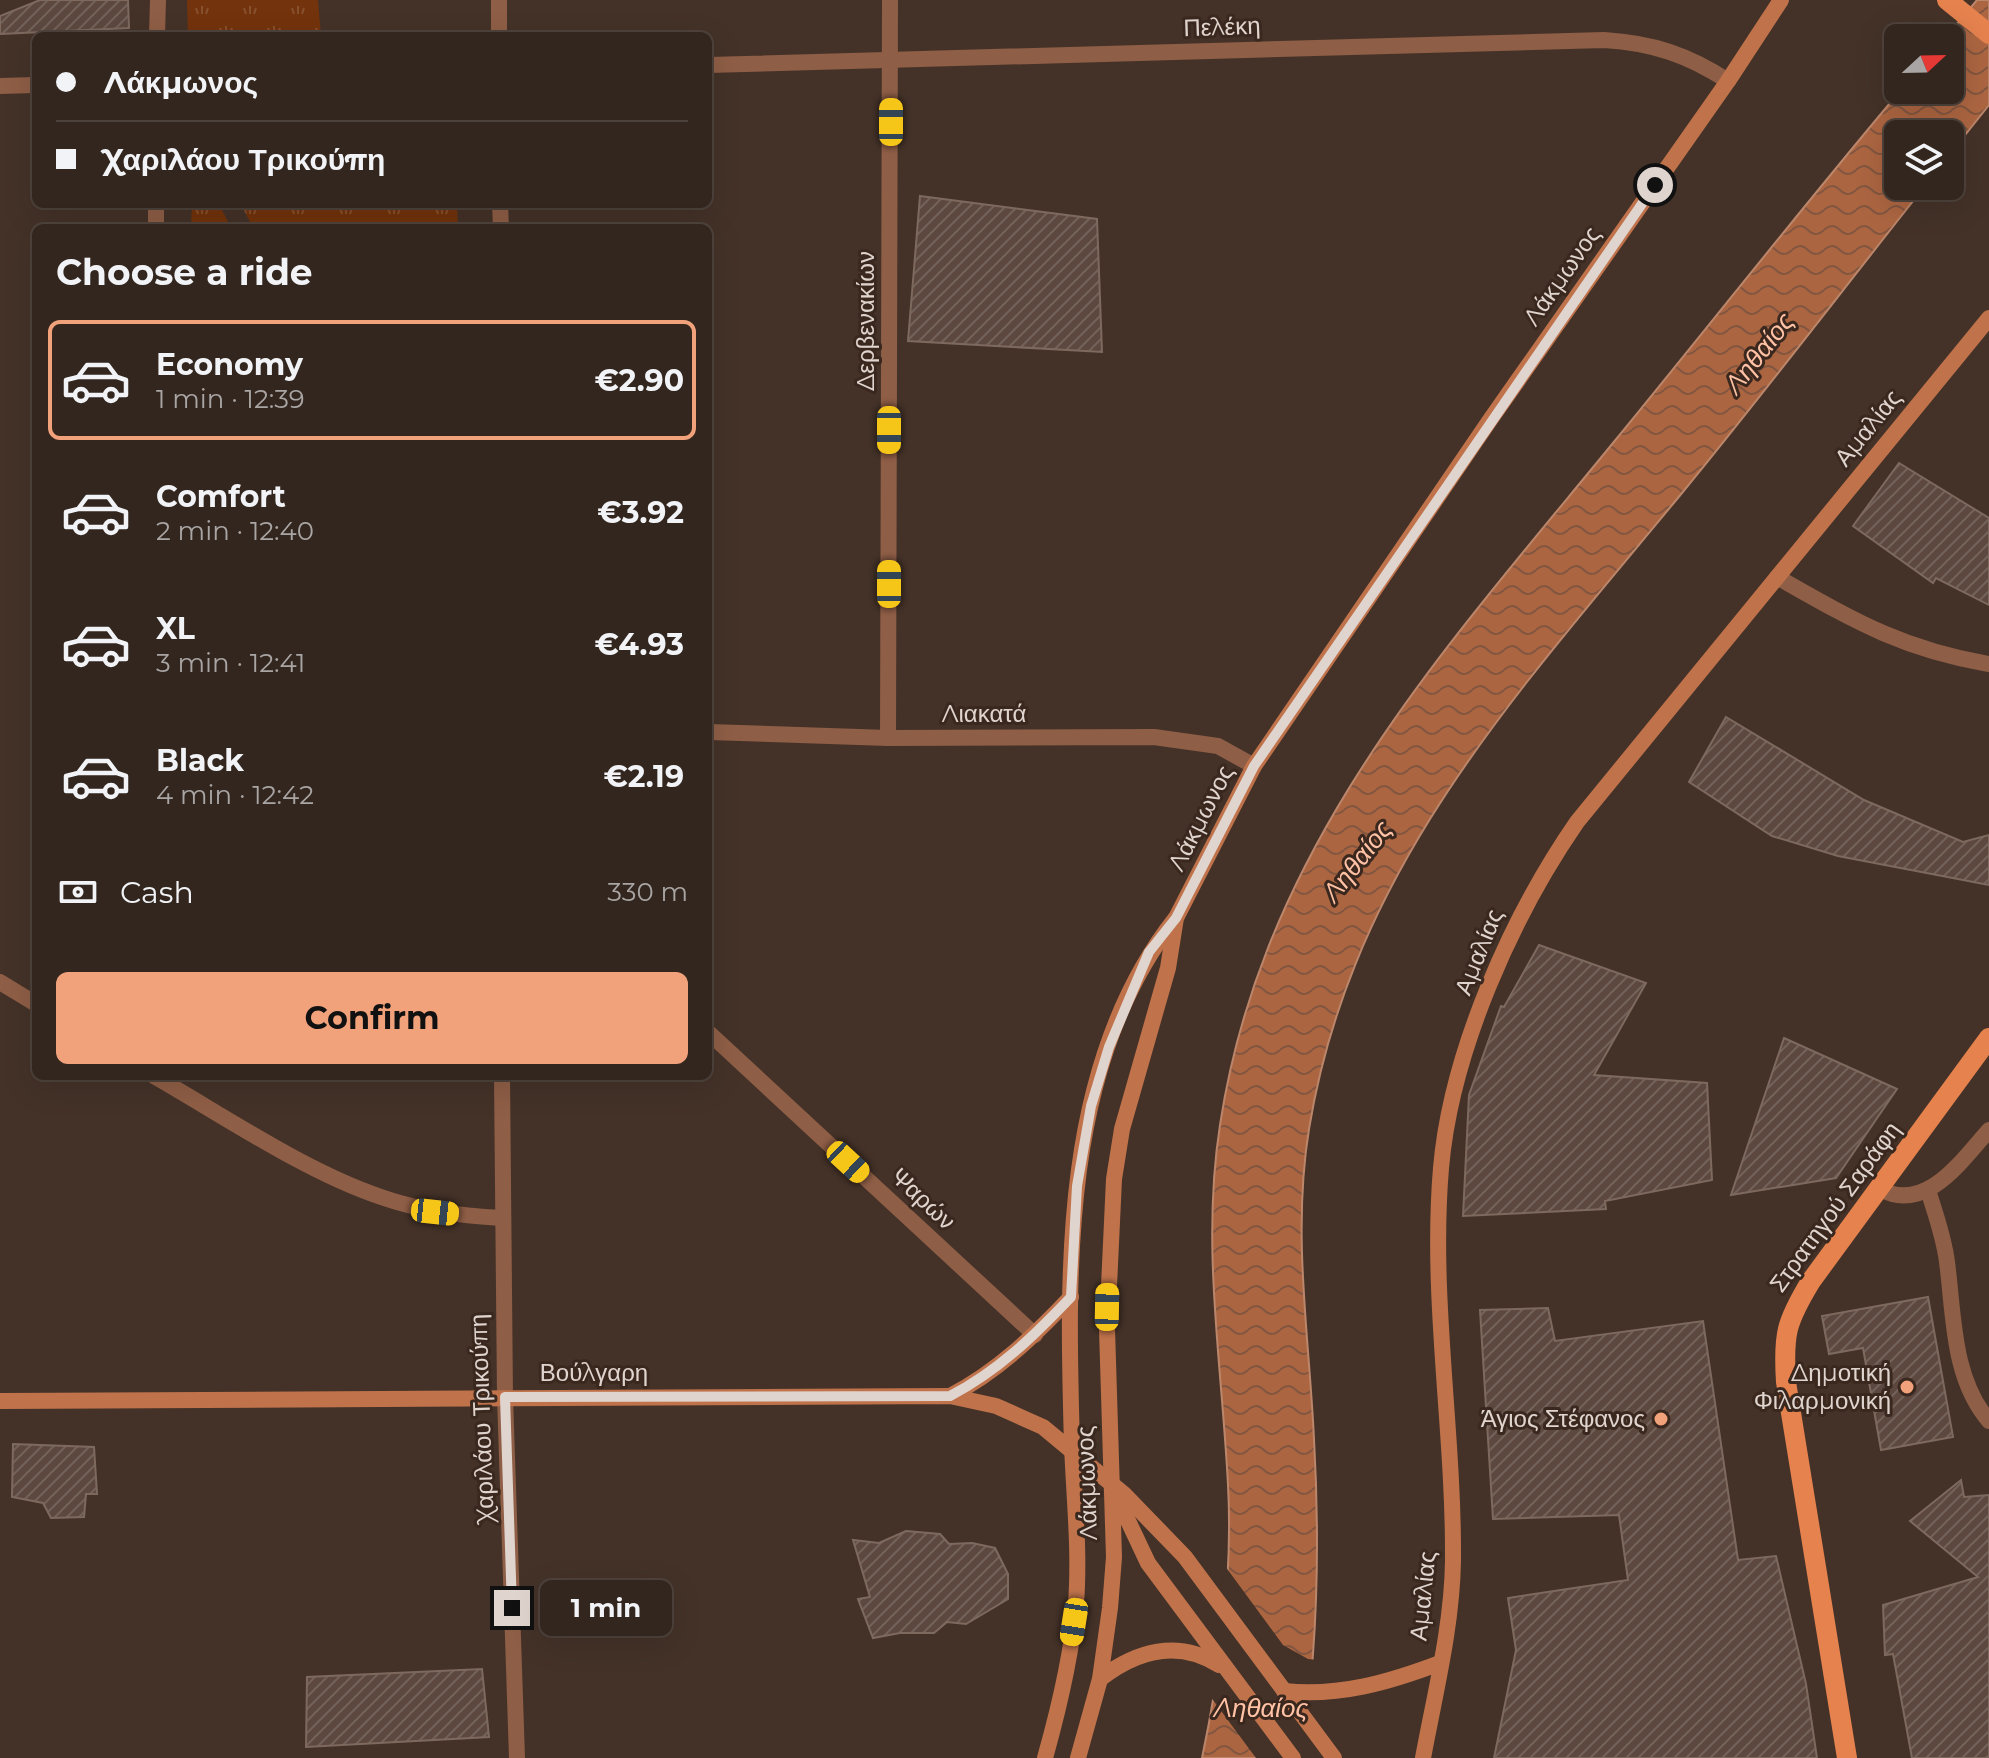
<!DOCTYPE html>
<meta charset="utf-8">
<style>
body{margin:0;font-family:Montserrat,sans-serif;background:#3e322b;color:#f1f3f6;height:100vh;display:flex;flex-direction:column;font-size:30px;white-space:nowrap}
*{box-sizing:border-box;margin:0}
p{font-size:26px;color:#a9a5a4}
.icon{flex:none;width:44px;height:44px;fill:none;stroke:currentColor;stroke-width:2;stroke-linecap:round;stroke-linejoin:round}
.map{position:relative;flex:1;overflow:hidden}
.details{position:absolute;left:32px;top:224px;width:680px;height:856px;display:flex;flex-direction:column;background:#33261e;border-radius:12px;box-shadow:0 8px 32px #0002,0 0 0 2px #4e433c}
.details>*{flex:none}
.top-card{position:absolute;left:32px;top:32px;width:680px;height:176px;border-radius:12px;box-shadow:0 8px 32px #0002,0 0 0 2px #4e433c;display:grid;align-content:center;height:176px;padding:0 24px;background:#33261e}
.needle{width:52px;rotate:68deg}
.fabs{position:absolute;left:1884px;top:24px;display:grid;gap:16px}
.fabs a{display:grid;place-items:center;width:80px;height:80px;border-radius:12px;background:#33261e;box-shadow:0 8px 32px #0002,0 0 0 2px #4e433c;font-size:40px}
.end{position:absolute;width:36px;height:36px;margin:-18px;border:10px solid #e0d4ce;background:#111;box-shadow:0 0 0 4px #111}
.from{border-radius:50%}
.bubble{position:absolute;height:56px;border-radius:12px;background:#33261e;box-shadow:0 8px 32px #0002,0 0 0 2px #4e433c;font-size:26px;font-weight:700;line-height:56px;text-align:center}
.car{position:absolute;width:24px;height:48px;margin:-24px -12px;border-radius:10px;box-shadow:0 0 6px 2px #0007;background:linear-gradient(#f5c518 24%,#345 0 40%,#f5c518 0 76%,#345 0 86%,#f5c518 0)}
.top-card b{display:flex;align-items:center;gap:28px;height:76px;font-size:30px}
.top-card b+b{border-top:2px solid #4e433c}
.top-card i{width:20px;height:20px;background:#f1f3f6}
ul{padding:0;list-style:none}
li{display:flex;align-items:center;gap:24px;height:120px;margin:0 16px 12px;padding:0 8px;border:4px solid transparent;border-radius:12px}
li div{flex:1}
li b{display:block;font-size:30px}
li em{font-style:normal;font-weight:700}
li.active{border-color:#f1a27b}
li>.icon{width:72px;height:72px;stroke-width:1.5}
h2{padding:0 24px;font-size:36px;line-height:96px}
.pay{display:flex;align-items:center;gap:20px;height:88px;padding:0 24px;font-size:30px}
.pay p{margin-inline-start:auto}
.primary-button{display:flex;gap:16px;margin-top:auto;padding:16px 24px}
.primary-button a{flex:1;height:92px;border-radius:12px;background:#f1a27b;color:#111;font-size:32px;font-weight:700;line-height:92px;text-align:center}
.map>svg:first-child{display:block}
</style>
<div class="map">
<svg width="1989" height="1758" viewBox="0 0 1989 1758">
<defs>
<pattern id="grass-tufts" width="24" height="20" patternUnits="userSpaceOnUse" patternTransform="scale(2)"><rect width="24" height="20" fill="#73330c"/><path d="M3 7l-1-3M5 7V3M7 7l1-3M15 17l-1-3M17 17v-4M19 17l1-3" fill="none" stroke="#87502e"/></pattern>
<pattern id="water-waves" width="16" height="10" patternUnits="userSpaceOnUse" patternTransform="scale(2)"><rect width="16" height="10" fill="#ac6541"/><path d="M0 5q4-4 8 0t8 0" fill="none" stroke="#825640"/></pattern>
<pattern id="building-hatch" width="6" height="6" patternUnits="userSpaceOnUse" patternTransform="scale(2)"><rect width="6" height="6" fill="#5c483e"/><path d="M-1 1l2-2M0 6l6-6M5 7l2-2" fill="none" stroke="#736259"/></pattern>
</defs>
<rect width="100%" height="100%" fill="#443228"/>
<g fill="url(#grass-tufts)">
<polygon points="187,0 318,0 321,36 188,36"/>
<polygon points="192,204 219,204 231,228 191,228"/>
<polygon points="241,204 457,204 458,228 253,228"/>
</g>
<path fill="url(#water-waves)" stroke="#bc866b" stroke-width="2" d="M 1977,0 L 1989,0 L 1989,105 L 1950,154 L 1950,134 L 1898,134 L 1898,186 L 1925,186 C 1844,288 1765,392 1682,493 C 1520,690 1352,867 1309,1129 C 1292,1234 1309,1334 1314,1439 C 1320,1546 1318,1652 1301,1758 L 1202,1758 C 1221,1668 1233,1577 1228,1485 C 1222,1364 1201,1246 1220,1125 C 1262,847 1442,652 1613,443 C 1709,326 1803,206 1901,90 L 1950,90 L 1950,38 L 1945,38 Z"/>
<polygon fill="#443228" points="1225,1566 1283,1645 1308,1659 1318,1660 1305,1758 1256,1758 1210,1696"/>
<g fill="url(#building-hatch)" stroke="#7e695f" stroke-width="2">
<polygon points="40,0 128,0 129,28 0,34 0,16"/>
<polygon points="920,196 1097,219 1102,352 908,341"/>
<polygon points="1899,463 1989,518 1989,605 1936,578 1933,583 1853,526"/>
<polygon points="1726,717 1864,800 1963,842 1989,835 1989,885 1838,856 1772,836 1689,782"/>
<polygon points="1539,945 1646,983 1594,1075 1707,1083 1712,1180 1605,1201 1606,1209 1463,1216 1469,1095 1501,1006 1504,1007"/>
<polygon points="1784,1038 1897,1089 1836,1178 1731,1195"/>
<polygon points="1928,1297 1953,1437 1881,1450 1863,1348 1829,1354 1822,1316"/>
<polygon points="1548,1308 1555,1341 1703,1321 1738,1560 1776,1556 1806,1684 1817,1758 1494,1758 1516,1650 1508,1598 1628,1580 1619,1515 1493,1519 1480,1310"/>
<polygon points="13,1444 94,1447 97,1494 86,1494 84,1517 51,1518 43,1503 12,1497"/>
<polygon points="1961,1480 1964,1497 1989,1495 1989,1758 1912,1758 1893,1654 1885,1655 1883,1605 1978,1577 1910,1521"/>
<polygon points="906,1531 940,1534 949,1544 972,1543 995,1548 1008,1574 1008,1599 966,1624 947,1622 934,1633 900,1633 873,1638 858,1599 870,1597 853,1540 879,1543"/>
<polygon points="482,1669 489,1737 306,1747 307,1677"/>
</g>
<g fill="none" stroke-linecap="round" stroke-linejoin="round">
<path stroke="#8f5e46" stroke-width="16" d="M 1880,1189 C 1926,1214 1962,1160 1989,1130"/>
<g stroke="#8f5e46" stroke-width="16">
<polyline points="499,0 499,36"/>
<polyline points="157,36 158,0"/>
<path d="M 708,65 L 1604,40 C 1653,43 1688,55 1728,81"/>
<polyline points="0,86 36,85"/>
<polyline points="500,204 501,228"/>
<polyline points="156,228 156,204"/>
<path d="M 1777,577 C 1853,620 1901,649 1989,664"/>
<polyline points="708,732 888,738 1154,737 1218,746 1254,766"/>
<polyline points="888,738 890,0"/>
<polyline points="0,982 36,1004"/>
<polyline points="708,1032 1035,1335"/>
<path d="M 154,1076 C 224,1116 306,1172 381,1197 C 421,1211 460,1216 502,1218"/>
<polyline points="502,1076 505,1397 517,1758"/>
<path d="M 1928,1190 C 1935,1213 1944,1237 1947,1262 C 1954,1315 1952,1378 1989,1421"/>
</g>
<g stroke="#c0734b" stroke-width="16">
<path d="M 950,1396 C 998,1371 1034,1336 1071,1297"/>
<polyline points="0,1401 950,1396 996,1406 1043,1427 1125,1495 1185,1557 1334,1758"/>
<polyline points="1114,1491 1148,1563 1293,1758"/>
<path d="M 1100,1679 C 1136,1651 1178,1639 1219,1665"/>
<path d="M 1284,1691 C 1339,1697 1390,1682 1440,1663"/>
<path d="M 1045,1758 C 1059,1708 1072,1655 1076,1603 C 1080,1551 1074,1497 1072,1445 C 1067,1270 1061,1064 1175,919"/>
<polyline points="1078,1758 1100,1679 1110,1608 1114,1557 1107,1329 1114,1179 1122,1129 1168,968 1176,918 1254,766 1490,420 1728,81 1781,0"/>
<path d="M 1423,1758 C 1435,1693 1452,1627 1453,1561 C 1454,1430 1430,1298 1441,1168 C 1451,1052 1512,916 1577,822 L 1989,318"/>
</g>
<g stroke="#e5824e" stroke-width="20">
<polyline points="1947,0 1989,34"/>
<path d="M 1847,1758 L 1786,1382 C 1783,1334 1786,1322 1811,1281 L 1989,1038"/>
</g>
</g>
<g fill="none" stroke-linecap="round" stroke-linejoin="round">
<path stroke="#e0d4ce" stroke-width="10" d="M 512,1608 L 505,1397 L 950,1396 C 998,1371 1034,1336 1071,1297 L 1077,1186 L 1091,1106 L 1109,1047 L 1149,952 L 1176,918 L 1254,766 L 1655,185"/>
</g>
<g fill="#f1a27b" stroke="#3a281f" stroke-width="3">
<circle cx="1907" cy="1387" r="8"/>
<circle cx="1661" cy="1419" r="8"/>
</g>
<g text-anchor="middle" stroke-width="6" stroke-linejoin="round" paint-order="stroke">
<g font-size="24" fill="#e0d4ce" stroke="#3a281f">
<text transform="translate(1222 27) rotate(-2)" y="8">Πελέκη</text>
<text transform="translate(1562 276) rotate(-55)" y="8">Λάκμωνος</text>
<text transform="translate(866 321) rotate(-90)" y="8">Δερβενακίων</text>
<text transform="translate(1868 428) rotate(-51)" y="8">Αμαλίας</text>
<text x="984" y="722">Λιακατά</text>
<text transform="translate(1201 818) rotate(-63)" y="8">Λάκμωνος</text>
<text transform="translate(1479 952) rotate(-68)" y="8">Αμαλίας</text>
<text transform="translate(923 1199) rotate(43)" y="8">Ψαρών</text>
<text transform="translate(1835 1207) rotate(-54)" y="8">Στρατηγού Σαράφη</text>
<text x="594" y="1381">Βούλγαρη</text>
<text transform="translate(482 1418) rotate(-92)" y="8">Χαριλάου Τρικούπη</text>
<text transform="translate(1087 1483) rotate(-92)" y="8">Λάκμωνος</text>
<text transform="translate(1423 1596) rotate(-84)" y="8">Αμαλίας</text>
</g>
<g font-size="24" fill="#e0d4ce" stroke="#3a281f" text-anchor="end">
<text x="1891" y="1381">Δημοτική<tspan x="1891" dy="28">Φιλαρμονική</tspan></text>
<text x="1645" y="1427">Άγιος Στέφανος</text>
</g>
<g font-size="26" font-style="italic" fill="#ffc2a5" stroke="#3a281f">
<text transform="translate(1759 353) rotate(-52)" y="9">Ληθαίος</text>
<text transform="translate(1357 861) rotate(-52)" y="9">Ληθαίος</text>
<text x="1261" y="1717">Ληθαίος</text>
</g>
</g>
</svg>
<div class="fabs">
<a><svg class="needle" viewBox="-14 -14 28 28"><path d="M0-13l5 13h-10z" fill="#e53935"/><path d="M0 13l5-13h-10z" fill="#a9a5a4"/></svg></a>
<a><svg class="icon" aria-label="layers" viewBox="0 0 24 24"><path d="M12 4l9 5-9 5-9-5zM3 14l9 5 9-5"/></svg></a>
</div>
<i class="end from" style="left:1655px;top:185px"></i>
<i class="end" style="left:512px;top:1608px"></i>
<div class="bubble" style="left:540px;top:1580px;width:132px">1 min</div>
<i class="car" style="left:891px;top:122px;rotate:0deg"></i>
<i class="car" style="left:889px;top:430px;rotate:180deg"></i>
<i class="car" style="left:889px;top:584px;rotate:0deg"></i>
<i class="car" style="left:848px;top:1162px;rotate:133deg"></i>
<i class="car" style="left:435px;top:1212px;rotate:96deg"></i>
<i class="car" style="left:1107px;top:1307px;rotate:1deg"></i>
<i class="car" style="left:1074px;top:1622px;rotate:189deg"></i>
<div class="top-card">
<b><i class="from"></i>Λάκμωνος</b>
<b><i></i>Χαριλάου Τρικούπη</b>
</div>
<section class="details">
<h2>Choose a ride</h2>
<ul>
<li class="active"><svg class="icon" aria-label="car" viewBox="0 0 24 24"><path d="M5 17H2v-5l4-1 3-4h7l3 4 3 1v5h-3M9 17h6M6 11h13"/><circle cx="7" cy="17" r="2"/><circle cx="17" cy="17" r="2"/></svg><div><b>Economy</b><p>1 min · 12:39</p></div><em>€2.90</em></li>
<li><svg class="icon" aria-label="car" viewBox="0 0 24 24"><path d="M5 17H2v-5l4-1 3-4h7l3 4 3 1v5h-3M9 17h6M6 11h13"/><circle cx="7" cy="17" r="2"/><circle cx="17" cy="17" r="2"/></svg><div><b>Comfort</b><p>2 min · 12:40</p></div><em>€3.92</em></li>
<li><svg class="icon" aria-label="car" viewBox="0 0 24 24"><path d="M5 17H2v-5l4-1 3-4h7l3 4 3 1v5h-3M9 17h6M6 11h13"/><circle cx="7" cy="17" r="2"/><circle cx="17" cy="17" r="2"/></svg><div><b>XL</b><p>3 min · 12:41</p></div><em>€4.93</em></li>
<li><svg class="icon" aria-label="car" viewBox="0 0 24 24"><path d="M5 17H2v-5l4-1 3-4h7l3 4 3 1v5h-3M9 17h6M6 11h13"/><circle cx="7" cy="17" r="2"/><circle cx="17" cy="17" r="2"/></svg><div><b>Black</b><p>4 min · 12:42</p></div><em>€2.19</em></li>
</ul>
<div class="pay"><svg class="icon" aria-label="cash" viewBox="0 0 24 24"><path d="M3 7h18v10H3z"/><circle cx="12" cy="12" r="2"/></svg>Cash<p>330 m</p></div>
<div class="primary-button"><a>Confirm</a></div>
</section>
</div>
